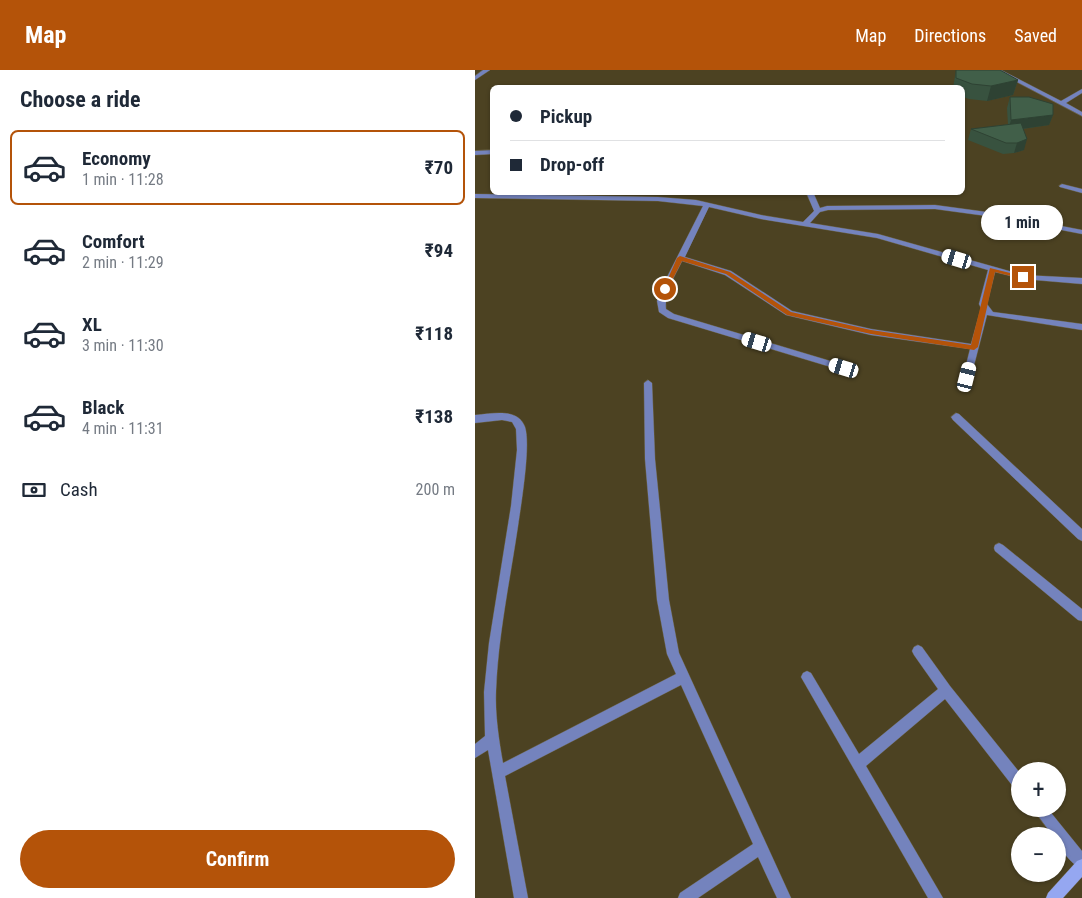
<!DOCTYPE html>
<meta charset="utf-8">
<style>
body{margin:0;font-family:"Roboto Condensed",sans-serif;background:#f2f2f3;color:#1f2937;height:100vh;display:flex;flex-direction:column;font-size:19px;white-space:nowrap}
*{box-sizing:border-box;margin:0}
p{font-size:16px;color:#747a83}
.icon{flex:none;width:28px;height:28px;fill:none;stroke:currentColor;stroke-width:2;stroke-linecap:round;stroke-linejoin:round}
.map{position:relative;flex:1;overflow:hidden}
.details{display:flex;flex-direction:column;background:#fff;width:475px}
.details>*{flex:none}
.hud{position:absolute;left:15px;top:15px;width:475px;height:110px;border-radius:8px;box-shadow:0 1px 4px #0004;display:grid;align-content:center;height:110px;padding:0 20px;background:#fff}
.tools{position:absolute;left:536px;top:692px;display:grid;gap:10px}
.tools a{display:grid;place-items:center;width:55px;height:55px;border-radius:50%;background:#fff;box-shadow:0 1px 4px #0004;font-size:25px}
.end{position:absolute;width:22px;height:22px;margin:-11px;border:6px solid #b45309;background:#fff;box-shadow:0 0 0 2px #fff}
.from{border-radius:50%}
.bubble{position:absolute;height:35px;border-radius:18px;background:#fff;box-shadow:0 1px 4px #0004;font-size:16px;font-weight:700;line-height:35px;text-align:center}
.car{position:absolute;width:15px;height:30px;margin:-15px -8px;border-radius:6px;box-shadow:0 0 4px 1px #0007;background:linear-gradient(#fff 24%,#345 0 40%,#fff 0 76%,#345 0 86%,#fff 0)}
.hud b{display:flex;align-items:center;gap:18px;height:48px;font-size:19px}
.hud b+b{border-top:1px solid #e0e1e3}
.hud i{width:12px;height:12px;background:#1f2937}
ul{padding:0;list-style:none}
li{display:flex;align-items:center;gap:15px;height:75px;margin:0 10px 8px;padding:0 10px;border:2px solid transparent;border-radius:8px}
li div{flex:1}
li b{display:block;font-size:19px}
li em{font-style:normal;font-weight:700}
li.active{border-color:#b45309}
li>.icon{width:45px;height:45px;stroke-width:1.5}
h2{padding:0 20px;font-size:22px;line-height:60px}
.pay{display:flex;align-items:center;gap:12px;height:55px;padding:0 20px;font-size:19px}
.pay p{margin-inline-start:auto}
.action{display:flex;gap:10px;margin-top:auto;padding:10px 20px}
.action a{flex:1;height:58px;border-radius:30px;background:#b45309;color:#fff;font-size:20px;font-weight:700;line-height:58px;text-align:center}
header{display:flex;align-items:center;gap:30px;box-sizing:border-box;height:70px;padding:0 25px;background:#b45309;color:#fff}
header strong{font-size:24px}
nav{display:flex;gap:28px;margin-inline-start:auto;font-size:18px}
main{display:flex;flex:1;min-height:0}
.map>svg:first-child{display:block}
</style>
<header>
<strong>Map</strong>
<nav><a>Map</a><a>Directions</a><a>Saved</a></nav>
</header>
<main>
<section class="details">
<h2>Choose a ride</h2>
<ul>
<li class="active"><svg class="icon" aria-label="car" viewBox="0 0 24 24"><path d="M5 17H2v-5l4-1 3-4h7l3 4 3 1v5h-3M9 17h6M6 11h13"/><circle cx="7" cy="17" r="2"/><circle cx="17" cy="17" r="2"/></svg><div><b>Economy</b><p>1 min · 11:28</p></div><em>₹70</em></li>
<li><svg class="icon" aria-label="car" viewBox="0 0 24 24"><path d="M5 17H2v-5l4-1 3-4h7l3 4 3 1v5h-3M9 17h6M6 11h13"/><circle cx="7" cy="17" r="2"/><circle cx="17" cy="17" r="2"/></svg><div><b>Comfort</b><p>2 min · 11:29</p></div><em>₹94</em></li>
<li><svg class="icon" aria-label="car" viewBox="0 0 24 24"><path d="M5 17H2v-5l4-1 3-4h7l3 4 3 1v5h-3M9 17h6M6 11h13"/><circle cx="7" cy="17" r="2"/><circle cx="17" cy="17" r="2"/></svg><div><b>XL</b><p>3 min · 11:30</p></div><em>₹118</em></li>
<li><svg class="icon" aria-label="car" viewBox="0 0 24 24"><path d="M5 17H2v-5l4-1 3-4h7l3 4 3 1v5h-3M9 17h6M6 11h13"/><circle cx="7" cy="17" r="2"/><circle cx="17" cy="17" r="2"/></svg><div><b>Black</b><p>4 min · 11:31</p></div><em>₹138</em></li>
</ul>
<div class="pay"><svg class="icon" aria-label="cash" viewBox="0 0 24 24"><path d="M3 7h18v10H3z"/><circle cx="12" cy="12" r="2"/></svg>Cash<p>200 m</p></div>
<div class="action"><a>Confirm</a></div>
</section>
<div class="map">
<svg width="607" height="828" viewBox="0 0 607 828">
<rect width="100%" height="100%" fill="#4c4222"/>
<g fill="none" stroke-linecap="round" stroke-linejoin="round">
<g stroke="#696043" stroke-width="1">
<g id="street">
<polygon points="8,0 15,0 0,10 0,6"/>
<polygon points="519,0 526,0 586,31 607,19 607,23 591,33 607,42 607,46"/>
<polygon points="18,80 18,84 0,85 0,81"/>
<polygon points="587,114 607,119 607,123 585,117 584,116"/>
<path d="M 331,122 L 338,122 L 345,138 L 352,136 L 460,135 L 519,143 L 607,160 L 607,164 L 519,147 L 460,139 L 353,140 L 345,142 L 335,153 L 403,164 L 548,205 L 607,208 L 607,214 L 548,209 L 520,202 L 512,234 L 518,242 L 607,254 L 607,260 L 512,245 L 496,307 L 492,310 L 488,307 L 495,279 L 396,265 L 311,245 L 250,205 L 207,191 C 200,206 189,222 191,239 L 199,244 L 372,296 L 373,298 L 372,300 L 369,301 L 193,248 L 184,242 L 182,231 L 186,219 L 228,136 L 183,131 L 0,128 L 0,124 L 183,127 L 221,130 L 286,145 L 328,152 L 339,141 ZM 234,137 L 286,149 L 402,168 L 513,200 L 504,234 L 506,238 L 496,274 L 396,259 L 317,241 L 256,201 L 210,187 Z"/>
<path d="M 173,310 L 177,313 L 180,389 L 194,530 L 204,583 L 316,828 L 302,828 L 283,787 L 223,828 L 203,828 L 205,823 L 278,774 L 206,615 L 30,706 L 53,828 L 39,828 L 13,680 L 0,688 L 0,674 L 10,666 L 9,622 L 14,573 L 36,436 L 42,380 L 41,359 L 37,352 L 27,350 L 0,353 L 0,345 C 16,344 43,337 50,357 C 56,375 46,435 43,456 C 35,510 23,566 21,621 C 20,645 24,670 28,693 L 201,604 L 192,584 L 182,530 L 170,389 L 169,313 Z"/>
<polygon points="481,343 484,344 607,459 607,471 603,469 478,350 476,347"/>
<polygon points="524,473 528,475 607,539 607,551 603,550 520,481 519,478 520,475"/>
<polygon points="443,575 447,577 475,616 545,703 545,721 540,719 470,629 391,696 468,828 453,828 326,607 328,603 332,601 336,603 384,684 463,619 439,585 437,581 439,577"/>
<path d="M 558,739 L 573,739 L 607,781 L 607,799 C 597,795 582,777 582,766 L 578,766 Z"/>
</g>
</g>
<g stroke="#696043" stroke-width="1">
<polygon id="secondary" points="607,789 607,807 588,828 571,828 573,823 602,791"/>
</g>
<use href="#street" fill="#7483bd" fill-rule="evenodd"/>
<use href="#secondary" fill="#95a7f1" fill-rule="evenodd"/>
</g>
<g fill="#38523f">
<polygon points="481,0 543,10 538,25 512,31 494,29 488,27 488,18 478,18"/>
<polygon points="535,27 578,45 574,55 548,59 549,80 539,83 528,84 493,70 496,59 533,55 532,38"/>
</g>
<g fill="#2e4233">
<polygon points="543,10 538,25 512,31 516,16"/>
<polygon points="578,45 574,55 533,61 536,50"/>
<polygon points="552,69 549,80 539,83 542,73"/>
</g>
<g fill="#415f49" stroke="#2e4233">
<polygon points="481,0 525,0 543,10 516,16 497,14 481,8"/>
<polygon points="535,27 554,27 578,34 578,45 536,50"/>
<polygon points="546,53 552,69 542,73 531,73 496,59"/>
</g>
<polygon fill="#b45309" points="205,186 255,202 316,242 396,260 496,275 515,198 551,207 548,209 520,202 503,277 499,280 396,264 312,245 251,204 207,191 192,220 188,220 202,188"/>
</svg>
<div class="tools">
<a>+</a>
<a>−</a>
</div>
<i class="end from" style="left:190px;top:219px"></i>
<i class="end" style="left:548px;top:207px"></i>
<div class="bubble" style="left:506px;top:135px;width:82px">1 min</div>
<i class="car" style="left:482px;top:189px;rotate:287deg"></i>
<i class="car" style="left:282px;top:272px;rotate:287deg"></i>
<i class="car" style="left:369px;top:298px;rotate:287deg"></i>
<i class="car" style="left:492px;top:307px;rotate:14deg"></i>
<div class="hud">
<b><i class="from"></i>Pickup</b>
<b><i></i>Drop-off</b>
</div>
</div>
</main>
